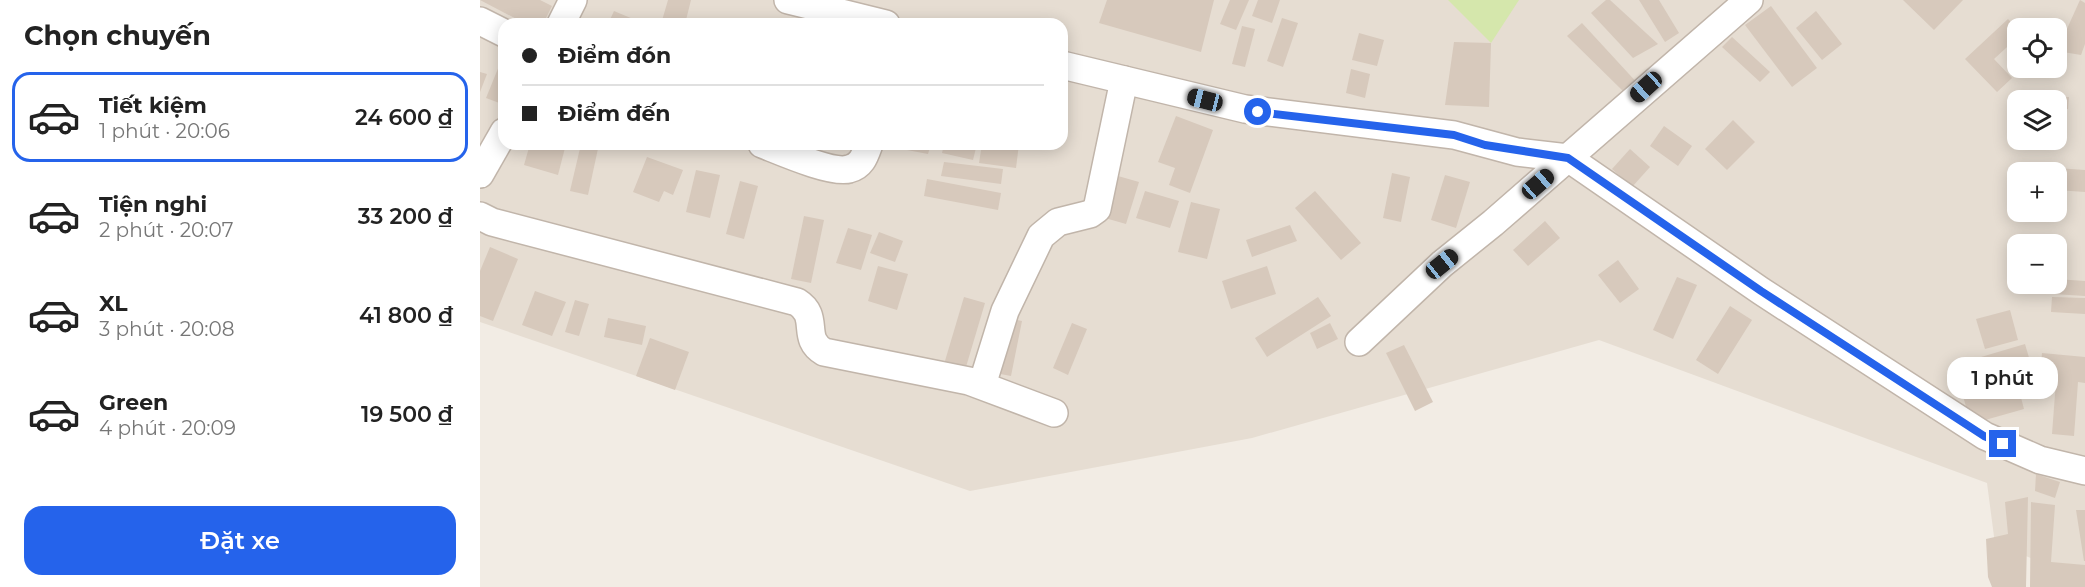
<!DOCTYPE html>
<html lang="vi">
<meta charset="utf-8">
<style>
body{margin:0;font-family:Montserrat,sans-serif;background:#f2f2f2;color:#222;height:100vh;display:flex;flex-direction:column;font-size:22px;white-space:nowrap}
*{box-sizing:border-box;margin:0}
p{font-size:20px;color:#767676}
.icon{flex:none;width:33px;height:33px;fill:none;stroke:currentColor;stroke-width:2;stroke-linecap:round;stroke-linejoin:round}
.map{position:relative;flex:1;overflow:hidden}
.sheet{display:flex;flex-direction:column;background:#fff;width:480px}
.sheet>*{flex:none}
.hud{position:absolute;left:18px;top:18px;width:570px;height:132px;border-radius:18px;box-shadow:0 3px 15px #0003;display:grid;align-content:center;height:132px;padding:0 24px;background:#fff}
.buttons{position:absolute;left:1527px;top:18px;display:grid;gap:12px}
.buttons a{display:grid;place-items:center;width:60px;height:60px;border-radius:12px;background:#fff;box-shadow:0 3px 15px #0003;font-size:30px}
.end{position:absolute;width:27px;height:27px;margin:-14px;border:8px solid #2563eb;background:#fff;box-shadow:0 0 0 3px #fff}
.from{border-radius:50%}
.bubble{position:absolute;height:42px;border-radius:18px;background:#fff;box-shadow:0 3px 15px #0003;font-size:20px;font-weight:600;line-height:42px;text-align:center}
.car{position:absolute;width:18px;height:36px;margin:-18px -9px;border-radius:8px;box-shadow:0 0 4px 2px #0007;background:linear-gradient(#222 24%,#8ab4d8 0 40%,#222 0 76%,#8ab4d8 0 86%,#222 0)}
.hud b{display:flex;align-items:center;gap:21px;height:57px;font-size:22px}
.hud b+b{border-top:2px solid #e0e0e0}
.hud i{width:15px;height:15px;background:#222}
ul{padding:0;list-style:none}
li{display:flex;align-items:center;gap:18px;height:90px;margin:0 12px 9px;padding:0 12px;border:3px solid transparent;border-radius:18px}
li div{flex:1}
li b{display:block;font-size:22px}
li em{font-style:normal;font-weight:600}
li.current{border-color:#2563eb}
li>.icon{width:54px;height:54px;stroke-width:1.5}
h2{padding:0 24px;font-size:27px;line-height:72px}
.cta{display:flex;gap:12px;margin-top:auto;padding:12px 24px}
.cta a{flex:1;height:69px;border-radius:18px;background:#2563eb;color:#fff;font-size:24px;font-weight:600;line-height:69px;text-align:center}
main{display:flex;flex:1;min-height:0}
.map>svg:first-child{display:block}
</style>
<main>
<section class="sheet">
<h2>Chọn chuyến</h2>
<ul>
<li class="current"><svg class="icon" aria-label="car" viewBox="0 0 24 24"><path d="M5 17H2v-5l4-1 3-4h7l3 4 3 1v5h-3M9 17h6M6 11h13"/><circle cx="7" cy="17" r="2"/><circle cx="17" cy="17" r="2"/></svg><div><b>Tiết kiệm</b><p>1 phút · 20:06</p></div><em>24 600 ₫</em></li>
<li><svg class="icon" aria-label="car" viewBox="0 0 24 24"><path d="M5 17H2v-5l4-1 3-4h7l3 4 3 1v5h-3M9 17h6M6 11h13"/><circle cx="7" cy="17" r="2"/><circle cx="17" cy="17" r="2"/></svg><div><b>Tiện nghi</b><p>2 phút · 20:07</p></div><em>33 200 ₫</em></li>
<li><svg class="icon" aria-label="car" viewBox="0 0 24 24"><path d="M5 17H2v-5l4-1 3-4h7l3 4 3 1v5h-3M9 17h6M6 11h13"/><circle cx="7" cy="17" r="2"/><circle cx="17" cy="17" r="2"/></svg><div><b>XL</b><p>3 phút · 20:08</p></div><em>41 800 ₫</em></li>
<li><svg class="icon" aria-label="car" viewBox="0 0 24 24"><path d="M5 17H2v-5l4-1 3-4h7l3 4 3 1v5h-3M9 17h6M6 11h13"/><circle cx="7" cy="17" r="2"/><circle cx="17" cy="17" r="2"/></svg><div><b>Green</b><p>4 phút · 20:09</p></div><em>19 500 ₫</em></li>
</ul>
<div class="cta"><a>Đặt xe</a></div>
</section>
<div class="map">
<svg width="1605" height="587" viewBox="0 0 1605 587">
<rect width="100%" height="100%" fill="#f2ece4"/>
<path fill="#e6ddd2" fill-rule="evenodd" d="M 0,0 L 1605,0 L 1605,579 L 1515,544 L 1507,483 L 1119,340 L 772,438 L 490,491 L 0,322 ZM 24,24 L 582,24 L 582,144 L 24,144 ZM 1538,28 L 1576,28 L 1576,68 L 1538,68 ZM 1538,100 L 1576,100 L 1576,140 L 1538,140 ZM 1538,172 L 1576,172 L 1576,212 L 1538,212 ZM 1538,244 L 1576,244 L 1576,284 L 1538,284 Z"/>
<polygon fill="#d5e7ac" points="968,0 1039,0 1011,43"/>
<g fill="#d7c9bc">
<polygon points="0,0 60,0 72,6 63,24 46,24"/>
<polygon points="188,0 211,0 205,24 181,24"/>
<polygon points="627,0 734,0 721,52 619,23"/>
<polygon points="750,0 769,0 756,30 740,24"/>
<polygon points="778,0 800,0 792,23 772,16"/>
<polygon points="1126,0 1130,0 1178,44 1153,58 1111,13"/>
<polygon points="1159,0 1179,0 1199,33 1185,42"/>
<polygon points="1423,0 1483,0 1454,30"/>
<polygon points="1600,0 1605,3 1605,44 1601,55 1577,51"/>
<polygon points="1291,6 1337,68 1312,87 1265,25"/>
<polygon points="134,11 165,24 128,24"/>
<polygon points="1336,11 1362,44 1342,60 1316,28"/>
<polygon points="802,18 818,23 803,67 787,61"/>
<polygon points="1528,19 1538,29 1538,37 1514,59 1532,78 1517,92 1485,59"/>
<polygon points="1102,23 1160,86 1145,93 1087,36"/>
<polygon points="762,26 775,29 765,67 752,64"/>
<polygon points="879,33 904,40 897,66 872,60"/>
<polygon points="1252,37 1290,72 1280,82 1242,47"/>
<polygon points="974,42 1011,43 1009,107 965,105"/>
<polygon points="19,66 24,69 22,104 6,98"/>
<polygon points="871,69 890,74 885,98 866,93"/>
<polygon points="0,72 7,74 0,92"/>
<polygon points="1589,97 1588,109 1576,110 1576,100 1558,100 1558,98"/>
<polygon points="696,116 733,130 710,193 689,185 695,168 678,162"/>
<polygon points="1253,120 1275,142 1247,170 1225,149"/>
<polygon points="1184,126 1212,146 1198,166 1170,146"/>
<polygon points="50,144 86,144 78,175 44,165"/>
<polygon points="101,144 119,144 108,195 90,191"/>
<polygon points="428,144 451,144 448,154 427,150"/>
<polygon points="464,144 497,144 493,160 462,153"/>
<polygon points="502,144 539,144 536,168 499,163"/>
<polygon points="1150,149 1170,167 1152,187 1132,169"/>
<polygon points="167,157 203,170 193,195 184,191 179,202 153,192"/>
<polygon points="464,162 523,169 521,184 461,176"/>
<polygon points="1562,167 1605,170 1605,192 1576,190 1576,172 1561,172"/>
<polygon points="216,170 240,175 230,218 206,212"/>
<polygon points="912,173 930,177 921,222 903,218"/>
<polygon points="965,175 990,182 976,228 951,220"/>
<polygon points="638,176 659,182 646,224 625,218"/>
<polygon points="447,179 521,193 518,210 444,196"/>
<polygon points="260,181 278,186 264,239 246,234"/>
<polygon points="665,191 699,201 690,228 656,218"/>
<polygon points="835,191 881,243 861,260 815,208"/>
<polygon points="711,202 740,209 727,259 698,252"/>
<polygon points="324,216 344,220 331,283 311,279"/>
<polygon points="1065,221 1080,238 1048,266 1033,250"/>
<polygon points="810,225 817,241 772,257 766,240"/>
<polygon points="368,228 392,235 381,270 356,263"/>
<polygon points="399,232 423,241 415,262 390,253"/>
<polygon points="10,247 38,259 13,321 0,316 0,271"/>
<polygon points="1138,260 1159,289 1140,303 1118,275"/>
<polygon points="398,266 428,274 417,310 388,301"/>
<polygon points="787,266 796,294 751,309 742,281"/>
<polygon points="1197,277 1217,285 1193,339 1173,330"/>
<polygon points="1576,279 1605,281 1605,296 1573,294 1573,284 1576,284"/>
<polygon points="55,291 86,302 72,336 42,325"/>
<polygon points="484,297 505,303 483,377 462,371"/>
<polygon points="838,297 851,316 787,357 775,338"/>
<polygon points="1572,297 1605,298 1605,314 1571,312"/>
<polygon points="95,300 109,304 99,336 85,332"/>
<polygon points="1250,306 1272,320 1238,374 1216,360"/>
<polygon points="1530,310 1538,340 1505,349 1496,319"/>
<polygon points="522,317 542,321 531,376 510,372"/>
<polygon points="128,318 166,326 162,345 124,337"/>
<polygon points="592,323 607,329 588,375 573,368"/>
<polygon points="850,323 858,339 837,349 830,333"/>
<polygon points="170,338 209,352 195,390 156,376"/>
<polygon points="1545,344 1557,385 1539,390 1544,409 1491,424 1474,365"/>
<polygon points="924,345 953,402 935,411 906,353"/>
<polygon points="1562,353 1605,357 1605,383 1598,382 1594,436 1572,434 1576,381 1569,380 1570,367 1561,366"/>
<polygon points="1556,474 1580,482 1575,498 1555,491"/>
<polygon points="1548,497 1546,587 1512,587 1508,577 1506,539 1528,534 1525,502"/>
<polygon points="1551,502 1575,505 1571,562 1605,565 1605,587 1550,587"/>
<polygon points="1596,510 1605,510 1605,561 1604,561"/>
</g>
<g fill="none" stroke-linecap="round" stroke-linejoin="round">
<g stroke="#c1b5aa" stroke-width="30">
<g id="minor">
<polyline points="308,0 406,24"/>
<polyline points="0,21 24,33"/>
<polyline points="81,24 93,0"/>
<polyline points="582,65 765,109 974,135 1037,152 1088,158 1281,291 1505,436 1560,460 1605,471"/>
<path d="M 282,144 C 300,151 352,174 369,169 C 382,166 385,155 389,144"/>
<polyline points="0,174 24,132"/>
<path d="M 0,216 L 12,222 L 317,302 C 341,317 320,338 344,352 L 489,381 L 574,413"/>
<polyline points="879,342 962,264 1013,223 1269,0"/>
<polyline points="502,385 525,311 561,236 578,222 610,214 617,209 644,80"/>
</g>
</g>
<use href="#minor" stroke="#fff" stroke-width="27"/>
</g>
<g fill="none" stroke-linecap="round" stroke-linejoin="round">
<polyline stroke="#2563eb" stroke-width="8" points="778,112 974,135 1005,145 1088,158 1281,291 1504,436 1523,444"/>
</g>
</svg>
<div class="buttons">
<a><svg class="icon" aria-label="locate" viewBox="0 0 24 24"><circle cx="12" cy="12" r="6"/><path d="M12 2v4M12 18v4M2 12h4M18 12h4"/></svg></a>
<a><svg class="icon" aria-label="layers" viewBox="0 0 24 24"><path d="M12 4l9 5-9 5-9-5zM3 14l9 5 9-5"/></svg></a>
<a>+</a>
<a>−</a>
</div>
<i class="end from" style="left:778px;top:112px"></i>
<i class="end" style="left:1523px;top:444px"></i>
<div class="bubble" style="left:1467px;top:357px;width:111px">1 phút</div>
<i class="car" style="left:1166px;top:87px;rotate:228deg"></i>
<i class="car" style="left:725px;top:100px;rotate:284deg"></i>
<i class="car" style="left:1058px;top:184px;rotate:49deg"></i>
<i class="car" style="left:962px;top:264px;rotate:51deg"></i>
<div class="hud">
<b><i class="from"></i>Điểm đón</b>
<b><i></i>Điểm đến</b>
</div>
</div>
</main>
